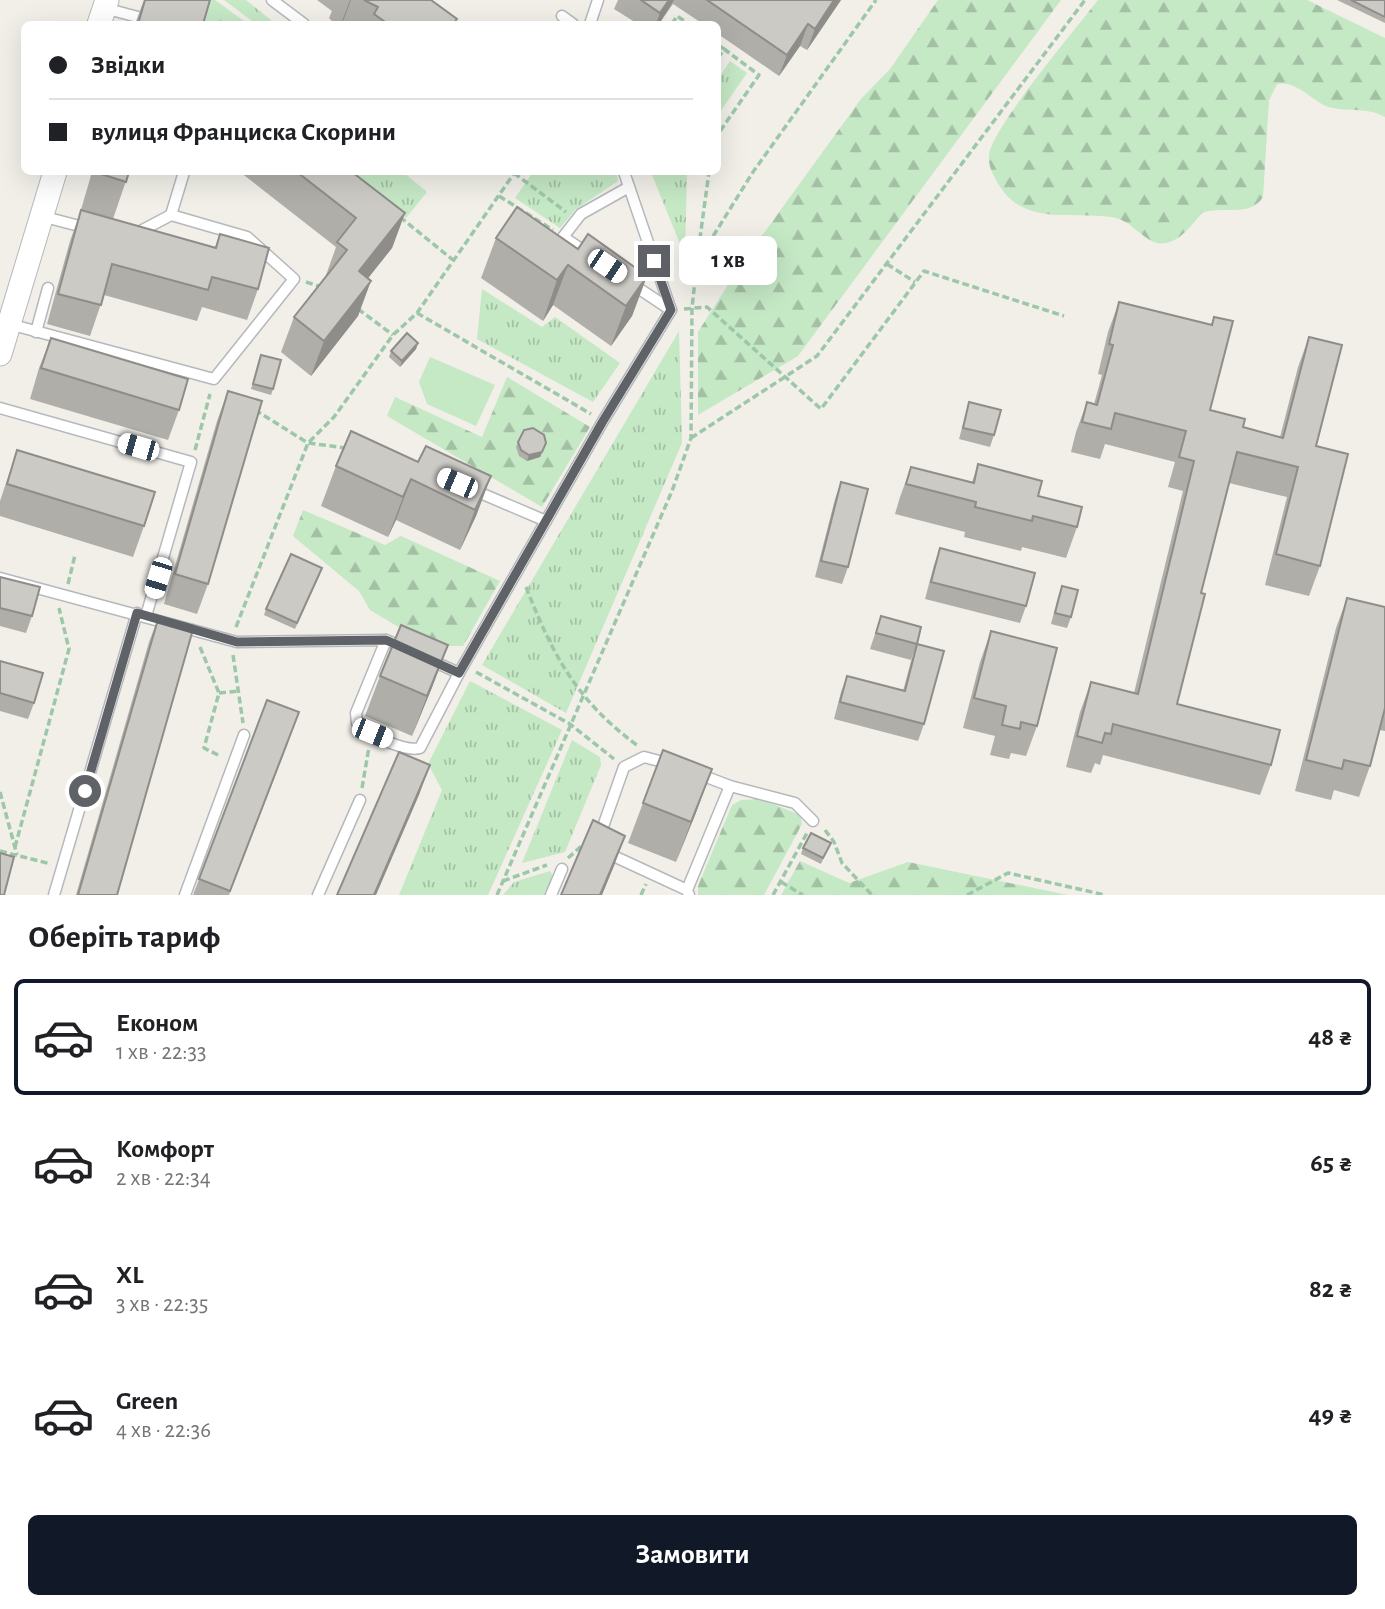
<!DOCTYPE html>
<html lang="uk">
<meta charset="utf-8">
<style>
body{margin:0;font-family:"Alegreya Sans",sans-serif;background:#f6f6f6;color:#202124;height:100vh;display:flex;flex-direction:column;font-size:26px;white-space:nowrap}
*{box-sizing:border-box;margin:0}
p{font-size:23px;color:#757577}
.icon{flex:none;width:38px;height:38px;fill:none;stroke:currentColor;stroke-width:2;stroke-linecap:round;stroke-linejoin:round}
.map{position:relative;height:895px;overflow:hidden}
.panel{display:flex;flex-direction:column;background:#fff;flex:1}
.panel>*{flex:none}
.top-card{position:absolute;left:21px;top:21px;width:700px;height:154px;border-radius:10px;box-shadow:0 7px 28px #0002;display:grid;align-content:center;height:154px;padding:0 28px;background:#fff}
.end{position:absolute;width:32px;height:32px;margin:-16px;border:9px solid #5f6368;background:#fff;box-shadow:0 0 0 4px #fff}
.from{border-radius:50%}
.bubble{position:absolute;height:49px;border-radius:10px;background:#fff;box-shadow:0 7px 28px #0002;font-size:23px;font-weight:600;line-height:49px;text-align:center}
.car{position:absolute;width:21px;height:42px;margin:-21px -10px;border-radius:9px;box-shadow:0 0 5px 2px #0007;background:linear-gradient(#fff 24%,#345 0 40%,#fff 0 76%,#345 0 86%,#fff 0)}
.top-card b{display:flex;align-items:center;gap:24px;height:66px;font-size:26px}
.top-card b+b{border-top:2px solid #e0e0e0}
.top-card i{width:18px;height:18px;background:#202124}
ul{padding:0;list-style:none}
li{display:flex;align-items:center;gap:21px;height:116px;margin:0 14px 10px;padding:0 14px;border:4px solid transparent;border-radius:10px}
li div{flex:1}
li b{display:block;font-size:26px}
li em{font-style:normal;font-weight:600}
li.on{border-color:#111827}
li>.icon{width:63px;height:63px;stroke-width:1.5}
h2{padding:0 28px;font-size:32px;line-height:84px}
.primary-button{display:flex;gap:14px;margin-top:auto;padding:14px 28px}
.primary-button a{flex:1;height:80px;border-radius:10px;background:#111827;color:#fff;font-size:28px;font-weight:600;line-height:80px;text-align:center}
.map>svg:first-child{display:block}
</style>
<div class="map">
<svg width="1385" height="895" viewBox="0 0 1385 895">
<defs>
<pattern id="grass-tufts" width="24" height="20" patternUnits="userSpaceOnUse" patternTransform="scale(1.75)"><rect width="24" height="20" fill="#c5e8c5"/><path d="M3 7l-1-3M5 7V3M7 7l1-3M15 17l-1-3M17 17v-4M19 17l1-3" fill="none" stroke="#a3c0a4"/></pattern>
<pattern id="forest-firs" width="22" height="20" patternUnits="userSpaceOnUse" patternTransform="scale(1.75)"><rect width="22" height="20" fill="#c5e8c5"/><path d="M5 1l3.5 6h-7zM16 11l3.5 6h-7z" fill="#a3c0a4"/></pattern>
</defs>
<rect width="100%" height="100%" fill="#f1efe8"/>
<g fill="url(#grass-tufts)">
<polygon points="224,0 246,0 271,20 268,24 256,24"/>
<polygon points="730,61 747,73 718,115 718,79"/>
<polygon points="350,172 403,172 427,192 406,218"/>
<polygon points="533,172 616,172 618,181 575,210 560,228 515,198"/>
<polygon points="654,172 687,172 685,256 652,175"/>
<polygon points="482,289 542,327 555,317 620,363 593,402 477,339"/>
<polygon points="679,331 682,443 566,713 482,665"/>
<polygon points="470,681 562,730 488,895 399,895 442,790 428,764"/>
<polygon points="572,740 600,757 601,765 565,852 522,863"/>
<polygon points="550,871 554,878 547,895 503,895 514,882"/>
</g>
<g fill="url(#forest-firs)">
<polygon points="146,0 215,0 248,24 210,24"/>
<polygon points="938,0 1061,0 798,356 698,415 698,332 740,266 861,99 890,69"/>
<path d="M 1098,0 L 1307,0 L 1385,38 L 1385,117 C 1367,106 1345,113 1326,106 C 1310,99 1296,80 1277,84 L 1269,100 L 1263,197 C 1250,218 1222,205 1202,213 C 1192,224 1182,240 1166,243 C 1147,247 1134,222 1116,218 C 1075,210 1025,228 999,185 C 994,176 988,167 989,156 C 989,131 1079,25 1098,0 Z"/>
<polygon points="507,377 590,427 542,507 387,416 395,397 482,437"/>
<polygon points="303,510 385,545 401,536 500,581 463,646 441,646 417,638 370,610 359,591 293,536"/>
<polygon points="761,799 800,815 802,824 764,895 698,895 698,886 732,805 741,800"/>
<polygon points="800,861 849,883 908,862 1068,895 781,895"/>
</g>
<polygon fill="#c5e8c5" points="430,357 495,385 476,426 427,404 419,382"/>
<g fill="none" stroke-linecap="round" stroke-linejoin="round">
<g stroke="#b5b8bc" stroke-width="13">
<g id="lane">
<polyline points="272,0 304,24"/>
<polyline points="104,8 164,24"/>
<polyline points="562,16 573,24"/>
<polyline points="590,24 598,0"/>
<polyline points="171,215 184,172"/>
<polyline points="41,216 87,228"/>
<polyline points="590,255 563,237 581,214 629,187"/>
<polyline points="632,284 671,310"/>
<polyline points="9,324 214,379 294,279 247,237 171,215 135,234"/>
<polyline points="36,332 48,288"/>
<polyline points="0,408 191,462 146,616"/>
<polyline points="471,489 546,521"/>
<polyline points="0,578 237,642 386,640 407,649"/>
<path d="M 386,640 L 356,713 L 357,723 C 368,735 405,752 420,748 L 459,673"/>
<polyline points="428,659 459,673 603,421 671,310 624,172"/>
<polyline points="696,773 730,786 795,803 813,821"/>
<polyline points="600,835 624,767 644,757 671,764"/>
<polyline points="607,853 687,890"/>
<polyline points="54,895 137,613"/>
<polyline points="185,895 244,735"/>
<polyline points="318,895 360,800"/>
<polyline points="551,895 562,869"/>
<polyline points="689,895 687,890 730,786"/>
</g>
</g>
<g stroke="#b5b8bc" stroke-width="25">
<g id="street">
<polyline points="99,24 107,0"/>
<polyline points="0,354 55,172"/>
</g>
</g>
<g stroke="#9cc7a9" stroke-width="3.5" stroke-dasharray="7 3.5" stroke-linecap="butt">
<polyline points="672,24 677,16 689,24"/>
<polyline points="718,45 724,49"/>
<polyline points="718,58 724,49 759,75 718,134"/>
<polyline points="514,173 566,212"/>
<polyline points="499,196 553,230"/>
<polyline points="400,217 453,260"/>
<polyline points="697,260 709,172"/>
<polyline points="887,264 915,282"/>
<polyline points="306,282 322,287"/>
<polyline points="358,309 393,335"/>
<polyline points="684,309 707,307 821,409 924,271 1064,316"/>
<polyline points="417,313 591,414"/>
<polyline points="255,410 308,443 346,448"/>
<polyline points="691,438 817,356 1085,0"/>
<polyline points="195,450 210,394"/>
<polyline points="68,584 75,555"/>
<path d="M 526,587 C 553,656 577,701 638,746"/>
<polyline points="236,627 308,443 334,417 393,335 417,313 515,172"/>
<polyline points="200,647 219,693 204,748 220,756"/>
<polyline points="233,655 243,723"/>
<polyline points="476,672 570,724 614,759"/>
<polyline points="219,693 238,691"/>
<polyline points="362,788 369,747"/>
<polyline points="0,792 17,855"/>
<polyline points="825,830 834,842 842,863 872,895"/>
<polyline points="15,847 69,649 59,608"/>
<polyline points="0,851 51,864"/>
<polyline points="568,858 586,842"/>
<polyline points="503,881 547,865"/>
<polyline points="781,882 803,895"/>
<polyline points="497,895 672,491 691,438 692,308 697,262 753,172 876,0"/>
<polyline points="641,895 646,884"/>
<polyline points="773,895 807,833"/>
<polyline points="967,895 1008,873 1105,895"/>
</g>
<use href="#lane" stroke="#fff" stroke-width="10"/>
<use href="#street" stroke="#fff" stroke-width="23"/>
</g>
<g fill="#afaea9">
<polygon points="144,0 210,0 203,24 135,24"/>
<polygon points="317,0 431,0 455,24 335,24 329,18 332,11"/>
<polygon points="618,0 841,0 807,50 800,46 779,76 718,34 718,24 703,24 673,4 659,24 638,24 614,9"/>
<polygon points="1337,0 1385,0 1385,23"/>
<polygon points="92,172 129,172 113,219 215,247 220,234 258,289 247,320 202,307 197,321 104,295 90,336 47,324 70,241 80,213"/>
<polygon points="240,172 352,172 405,213 392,248 368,278 358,316 311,376 281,352 294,317 325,278 336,247"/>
<polygon points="496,238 578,249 647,276 632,316 611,346 553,305 543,321 481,278"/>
<polygon points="1119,302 1211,325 1214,317 1210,410 1243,427 1280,437 1298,367 1309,337 1316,446 1320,566 1309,596 1265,585 1287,497 1229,483 1201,593 1177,704 1271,765 1260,795 1103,755 1100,765 1095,763 1091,773 1066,767 1080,712 1091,682 1134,693 1183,491 1168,487 1175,462 1105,444 1100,459 1071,452 1076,432 1087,402 1094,404 1102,375 1098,374 1108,332"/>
<polygon points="51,338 179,410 168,440 30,399 39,368"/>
<polygon points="418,343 416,349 400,367 389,357 391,351"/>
<polygon points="259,360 273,389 271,395 251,389"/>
<polygon points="228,391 208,584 197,614 164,604 217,421"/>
<polygon points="969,402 994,435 990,447 959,439"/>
<polygon points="518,442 546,443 540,457 527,461 519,456 516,447"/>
<polygon points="17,450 144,526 133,557 0,516 0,501"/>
<polygon points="418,462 491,476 476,516 460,550 396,520 388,537 321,506 336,466"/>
<polygon points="978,464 1038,496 1077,527 1066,558 1022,547 1021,551 964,537 965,532 895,514 900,497 911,467 972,482"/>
<polygon points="841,482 848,567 842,584 815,577 835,499"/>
<polygon points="940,548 1026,606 1020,623 925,599 934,565"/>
<polygon points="320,574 295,629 264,615 266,609"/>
<polygon points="0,577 32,616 26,633 0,626"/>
<polygon points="1062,586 1071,617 1067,628 1051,624 1058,597"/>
<polygon points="1347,598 1385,607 1385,731 1379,730 1370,766 1359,797 1334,790 1331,800 1295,791 1336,628"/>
<polygon points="159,616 117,895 76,895 149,642"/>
<polygon points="881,616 917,644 911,660 870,649"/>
<polygon points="991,631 1037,726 1026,756 1011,753 1009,759 990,755 995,736 963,728 980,662"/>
<polygon points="917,644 924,724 918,741 834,719 841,692 847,676 903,691 911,661"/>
<polygon points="0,661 34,703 28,719 0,711"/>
<polygon points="380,676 433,685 412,736 365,716"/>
<polygon points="267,700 288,743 229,895 193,895"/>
<polygon points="643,803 697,810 676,862 628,843"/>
<polygon points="803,848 828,848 821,864 801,854"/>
</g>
<g fill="#8f8d8a">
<polygon points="350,0 351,0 342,24 341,24"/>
<polygon points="669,0 674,0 659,24 656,24 660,13"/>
<polygon points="834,0 841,0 807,50 815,29"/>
<polygon points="808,24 800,46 779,76 787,55"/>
<polygon points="405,213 392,248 346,306 359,271"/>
<polygon points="568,265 553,305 543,321 557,280"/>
<polygon points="647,276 632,316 611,346 626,306"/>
<polygon points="371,281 358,316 311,376 324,341"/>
<polygon points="418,343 416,349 400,367 402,361"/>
<polygon points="546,443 540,457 527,461 529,455"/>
<polygon points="491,476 476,516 460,550 475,510"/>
<polygon points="411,479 396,520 388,537 403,497"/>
<polygon points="448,645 433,685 412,736 427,696"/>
<polygon points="430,765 419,795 376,895 374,895"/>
<polygon points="712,769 697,810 676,862 691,822"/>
<polygon points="625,836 614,866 602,895 600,895"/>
</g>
<g fill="#cccac5" stroke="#8f8d8a" stroke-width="2">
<polygon points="145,0 210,0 203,24 138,24"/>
<polygon points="364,0 431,0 457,19 453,24 388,24 374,14 378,7"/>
<polygon points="641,0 669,0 660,13"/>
<polygon points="707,0 834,0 815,29 808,24 787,55"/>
<polygon points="1351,0 1385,0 1385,17"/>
<polygon points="95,172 129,172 126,182"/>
<polygon points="297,172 352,172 405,213 359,271 371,281 324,341 294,317 347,250 337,242 356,218"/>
<polygon points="517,207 578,249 588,234 647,276 626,306 568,265 557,280 496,238"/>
<polygon points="81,210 216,248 220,234 269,248 258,289 212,277 208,290 112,264 101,305 58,294"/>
<polygon points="1119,302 1212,325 1214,317 1233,321 1210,410 1245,419 1243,427 1283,438 1309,337 1342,345 1316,446 1348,454 1320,566 1276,554 1298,467 1237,452 1201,593 1205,594 1177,704 1280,730 1271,765 1113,724 1111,734 1105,733 1102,743 1077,736 1091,682 1138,694 1194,461 1179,457 1186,431 1115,413 1111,429 1082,422 1087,402 1097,405 1113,345 1109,344"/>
<polygon points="407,333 418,343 402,361 391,351"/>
<polygon points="51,338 188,379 179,410 41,368"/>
<polygon points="261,355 281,360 273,389 253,384"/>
<polygon points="228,391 262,401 208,584 175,574"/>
<polygon points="969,402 1001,410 994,435 963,428"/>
<polygon points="533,428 544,435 546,443 542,452 529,455 521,450 518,442 524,430"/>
<polygon points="351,431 418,462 426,446 491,476 475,510 411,479 403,497 336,466"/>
<polygon points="17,450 155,492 144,526 7,484"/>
<polygon points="978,464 1042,481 1038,496 1082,507 1077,527 1033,516 1032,521 975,507 976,502 906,484 911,467 974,483"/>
<polygon points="841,482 868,489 848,567 821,561"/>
<polygon points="940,548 1035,573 1026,606 931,582"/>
<polygon points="291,554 322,568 297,623 266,609"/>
<polygon points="0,577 40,587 32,616 0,608"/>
<polygon points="1062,586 1078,590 1071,617 1055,613"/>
<polygon points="1347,598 1385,607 1385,708 1370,766 1344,760 1342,769 1306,760"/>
<polygon points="159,616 194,626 117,895 78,895"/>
<polygon points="881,616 921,627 917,644 876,633"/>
<polygon points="401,625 448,645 427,696 380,676"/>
<polygon points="991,631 1057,648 1037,726 1021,722 1020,729 1002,725 1006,706 974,698"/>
<polygon points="917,644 944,651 924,724 840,702 847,676 905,691"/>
<polygon points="0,661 43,673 34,703 0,693"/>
<polygon points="267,700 299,712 230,891 199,879"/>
<polygon points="663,750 712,769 691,822 643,803"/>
<polygon points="399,752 430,765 374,895 337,895"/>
<polygon points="593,820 625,836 600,895 561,895"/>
<polygon points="811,833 831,843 823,858 803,848"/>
<polygon points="0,853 14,857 4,895 0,895"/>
</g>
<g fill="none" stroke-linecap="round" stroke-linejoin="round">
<polyline stroke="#5f6368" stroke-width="9" points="85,791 137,613 237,642 386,640 459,673 603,421 671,310 654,261"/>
</g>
</svg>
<i class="end from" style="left:85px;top:791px"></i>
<i class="end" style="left:654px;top:261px"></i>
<div class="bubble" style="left:679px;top:236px;width:98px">1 хв</div>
<i class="car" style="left:607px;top:266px;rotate:124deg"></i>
<i class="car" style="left:138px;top:447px;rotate:286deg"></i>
<i class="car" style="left:457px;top:483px;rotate:293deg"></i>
<i class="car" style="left:158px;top:578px;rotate:197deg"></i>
<i class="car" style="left:372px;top:733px;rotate:112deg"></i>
<div class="top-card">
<b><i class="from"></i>Звідки</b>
<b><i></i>вулиця Франциска Скорини</b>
</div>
</div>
<section class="panel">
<h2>Оберіть тариф</h2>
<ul>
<li class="on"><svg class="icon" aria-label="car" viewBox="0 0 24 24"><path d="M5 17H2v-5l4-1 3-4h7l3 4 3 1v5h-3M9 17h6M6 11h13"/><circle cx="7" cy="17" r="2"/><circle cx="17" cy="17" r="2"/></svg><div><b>Економ</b><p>1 хв · 22:33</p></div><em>48 ₴</em></li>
<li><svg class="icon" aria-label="car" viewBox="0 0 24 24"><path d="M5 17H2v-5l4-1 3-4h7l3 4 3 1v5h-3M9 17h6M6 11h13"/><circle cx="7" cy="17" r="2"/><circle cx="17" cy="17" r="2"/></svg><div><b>Комфорт</b><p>2 хв · 22:34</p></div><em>65 ₴</em></li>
<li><svg class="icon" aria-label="car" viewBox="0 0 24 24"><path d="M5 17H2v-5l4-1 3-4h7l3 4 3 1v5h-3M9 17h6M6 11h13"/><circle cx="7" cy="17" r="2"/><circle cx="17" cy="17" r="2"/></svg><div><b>XL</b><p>3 хв · 22:35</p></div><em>82 ₴</em></li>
<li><svg class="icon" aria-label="car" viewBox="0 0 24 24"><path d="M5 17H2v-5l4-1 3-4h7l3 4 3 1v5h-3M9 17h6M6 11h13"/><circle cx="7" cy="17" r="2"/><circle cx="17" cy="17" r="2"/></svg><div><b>Green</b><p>4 хв · 22:36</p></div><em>49 ₴</em></li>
</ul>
<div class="primary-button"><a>Замовити</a></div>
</section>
